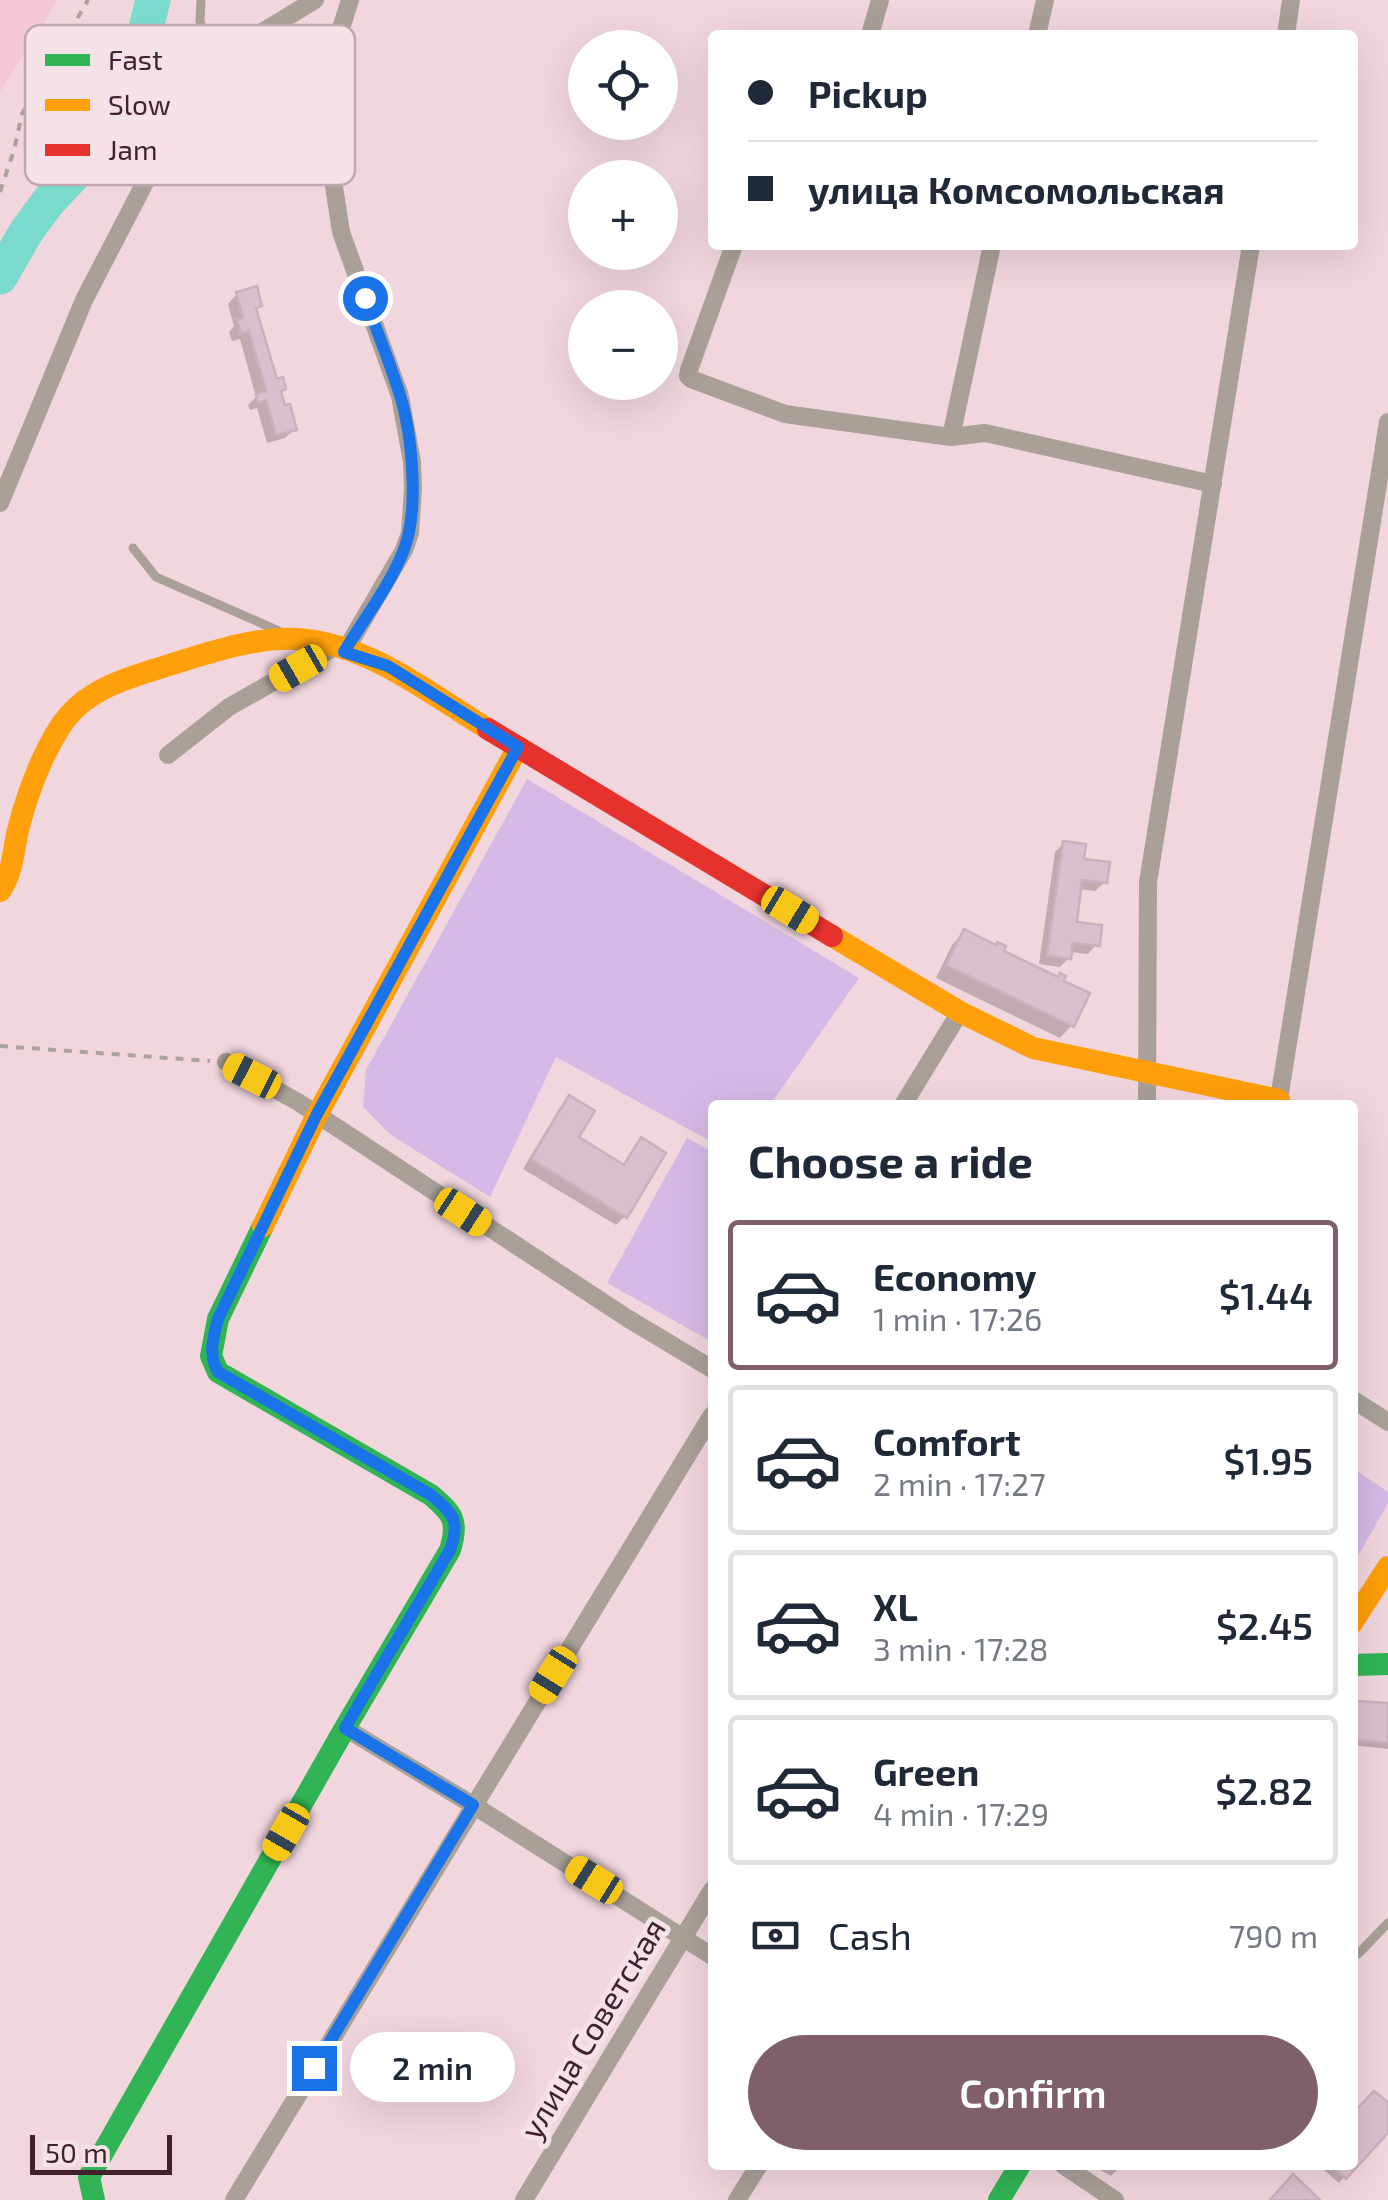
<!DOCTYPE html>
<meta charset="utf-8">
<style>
body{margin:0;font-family:"Exo 2",sans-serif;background:#f6f6f7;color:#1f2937;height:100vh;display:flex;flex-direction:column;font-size:38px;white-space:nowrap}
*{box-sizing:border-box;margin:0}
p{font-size:32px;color:#747a83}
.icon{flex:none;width:55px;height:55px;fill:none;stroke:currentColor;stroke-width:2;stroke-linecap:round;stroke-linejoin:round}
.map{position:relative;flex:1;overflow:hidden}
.sheet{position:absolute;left:708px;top:1100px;width:650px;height:1070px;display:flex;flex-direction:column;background:#fff;border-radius:10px;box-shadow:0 10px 40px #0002}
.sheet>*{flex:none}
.top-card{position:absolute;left:708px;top:30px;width:650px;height:220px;border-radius:10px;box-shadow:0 10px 40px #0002;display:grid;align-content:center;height:220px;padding:0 40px;background:#fff}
.fabs{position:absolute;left:568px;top:30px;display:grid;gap:20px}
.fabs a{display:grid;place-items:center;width:110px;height:110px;border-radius:50%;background:#fff;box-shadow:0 10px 40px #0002;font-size:50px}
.scale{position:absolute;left:30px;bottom:25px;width:142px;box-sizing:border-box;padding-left:10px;border:5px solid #41212c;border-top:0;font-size:28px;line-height:35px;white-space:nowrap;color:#41212c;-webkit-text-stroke:8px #f4e2e7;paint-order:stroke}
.end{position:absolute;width:45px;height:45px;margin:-22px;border:12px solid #1a73e8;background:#fff;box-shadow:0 0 0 5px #fff}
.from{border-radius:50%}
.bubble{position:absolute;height:70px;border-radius:35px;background:#fff;box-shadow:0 10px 40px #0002;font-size:32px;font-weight:600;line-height:70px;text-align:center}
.car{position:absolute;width:30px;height:60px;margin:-30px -15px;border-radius:12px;box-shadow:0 0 8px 2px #0007;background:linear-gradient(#f5c518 24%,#345 0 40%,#f5c518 0 76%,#345 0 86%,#f5c518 0)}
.top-card b{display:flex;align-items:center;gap:35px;height:95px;font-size:38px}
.top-card b+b{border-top:2px solid #e0e1e3}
.top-card i{width:25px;height:25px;background:#1f2937}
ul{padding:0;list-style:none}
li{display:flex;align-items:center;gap:30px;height:150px;margin:0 20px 15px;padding:0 20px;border:5px solid #e0e1e3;border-radius:10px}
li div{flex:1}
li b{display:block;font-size:38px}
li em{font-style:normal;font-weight:600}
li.current{border-color:#7f606a}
li>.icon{width:90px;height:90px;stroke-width:1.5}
h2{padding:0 40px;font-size:45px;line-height:120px}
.pay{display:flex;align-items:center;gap:25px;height:110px;padding:0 40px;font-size:38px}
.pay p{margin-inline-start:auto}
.cta{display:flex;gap:20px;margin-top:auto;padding:20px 40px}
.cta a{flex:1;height:115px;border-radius:60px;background:#7f606a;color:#fff;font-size:40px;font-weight:600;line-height:115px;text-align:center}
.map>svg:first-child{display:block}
</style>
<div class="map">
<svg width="1388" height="2200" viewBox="0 0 1388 2200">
<rect width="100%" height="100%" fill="#f2d6de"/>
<polygon fill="#f3c8d4" points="0,0 58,0 0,92"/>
<g fill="#d5bae7">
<polygon points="527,779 859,978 770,1105 712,1105 712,1142 556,1057 490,1197 391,1135 363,1107 366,1070"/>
<polygon points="687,1138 712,1152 712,1342 607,1283"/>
<polygon points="1353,1468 1388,1492 1388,1503 1353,1565"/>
</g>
<g fill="#0003">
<polygon points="237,294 260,305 254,311 275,382 294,429 285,438 267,443 257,408 250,410 248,405 256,397 240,339 232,341 229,332 234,326 228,304"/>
<polygon points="1064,843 1105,882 1095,891 1079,889 1074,924 1097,944 1088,954 1070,952 1069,958 1060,967 1039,964 1055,852"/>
<polygon points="964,932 1072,1025 1060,1038 936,978 952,945"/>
<polygon points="569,1098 576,1138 622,1166 632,1150 641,1141 625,1216 616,1225 523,1169 560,1107"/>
<polygon points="1357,1704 1388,1706 1388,1749 1352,1745 1352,1708"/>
<polygon points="1388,2105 1388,2129 1339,2183 1318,2165 1352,2165"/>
<polygon points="1091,2165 1122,2165 1111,2176"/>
</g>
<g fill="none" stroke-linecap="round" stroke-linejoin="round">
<polyline stroke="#7adacb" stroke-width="35" points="0,277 26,232 48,202 91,156 108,128 136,70 153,0"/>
</g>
<g fill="#dcbfce" stroke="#cab1be" stroke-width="2.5">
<polygon points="257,286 262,306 256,308 277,379 283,377 286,389 281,391 285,405 290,404 297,430 276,435 266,400 258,403 256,394 266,391 249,331 241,334 237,320 243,318 236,292"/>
<polygon points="1063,841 1086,844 1084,859 1110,862 1107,883 1082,880 1077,922 1102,925 1100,946 1073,943 1071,959 1047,956"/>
<polygon points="964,929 996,945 997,942 1006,946 1004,951 1058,977 1060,973 1066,976 1064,981 1090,993 1074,1027 946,965"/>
<polygon points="569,1095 595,1111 579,1137 624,1165 641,1137 666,1153 627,1218 531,1159"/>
<polygon points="1356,1701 1388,1703 1388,1743 1352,1740"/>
<polygon points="1374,2091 1388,2102 1388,2133 1346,2179 1330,2165 1352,2165 1352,2114"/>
<polygon points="1293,2174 1320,2200 1270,2200"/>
</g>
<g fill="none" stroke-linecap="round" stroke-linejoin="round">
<g stroke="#aca29d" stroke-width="4" stroke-dasharray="8 8" stroke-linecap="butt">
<polyline points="0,192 14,150 22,114 88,0"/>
<polyline points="0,1046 210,1061"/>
</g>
<g stroke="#a9a097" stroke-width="9">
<polyline points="201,0 200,21 215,68"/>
<polyline points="133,548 156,577 279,631"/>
<polyline points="1358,1954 1388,1923"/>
</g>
<g stroke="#a9a097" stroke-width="18">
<polyline points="870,35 880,0"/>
<polyline points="1037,35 1045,0"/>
<polyline points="1286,35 1291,0"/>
<polyline points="734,245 689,370 688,376 691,379 785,414 951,437 985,433 1213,484"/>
<polyline points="951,437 992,245"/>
<polyline points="0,503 84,300 165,144 215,68 249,40 315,0"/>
<polyline points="345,651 404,550 410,533 413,488 412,462 400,396 341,232 320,95 350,0"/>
<polyline points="168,755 229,707 333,648"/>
<polyline points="226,1062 298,1102 627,1318 712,1369"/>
<polyline points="903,1105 960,1012"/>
<polyline points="1147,1105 1148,882 1251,245"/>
<polyline points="1278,1105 1388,422"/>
<polyline points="1352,1399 1388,1422"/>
<polyline points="345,1728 473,1805 712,1956"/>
<polyline points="1063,2165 1115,2200"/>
<polyline points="234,2200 712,1415"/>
<polyline points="524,2200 712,1890"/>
<polyline points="737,2200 759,2165"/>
</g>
<g stroke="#30b455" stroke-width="22">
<polyline points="1352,1665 1388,1664"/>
<path d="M 94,2200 L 89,2177 L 345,1728 L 450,1550 C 459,1521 453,1514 431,1495 L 218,1372 L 211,1356 L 218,1319 L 263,1226"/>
<polyline points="999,2200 1020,2165"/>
</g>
<g stroke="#ff9f0a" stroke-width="22">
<path d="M 0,891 C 14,871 13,848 19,826 C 28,792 41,757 60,727 C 83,691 123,679 163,667 C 202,655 255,636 297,639 C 370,644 428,693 488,729"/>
<polyline points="832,936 960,1012 1033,1048 1279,1100"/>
<polyline points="263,1226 317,1115 518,747"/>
<polyline points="1352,1623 1388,1567"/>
</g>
<polyline stroke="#e5322d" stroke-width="22" points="488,729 832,936"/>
</g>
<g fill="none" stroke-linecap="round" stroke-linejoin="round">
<path stroke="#1a73e8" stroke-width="12" d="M 314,2068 L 473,1805 L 345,1728 L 450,1550 C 461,1520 453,1514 431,1495 L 218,1372 C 208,1354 213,1338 218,1319 L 316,1116 L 518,747 L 388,666 L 344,652 C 364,619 389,587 403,552 C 420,512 412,432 399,392 C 389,360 376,329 365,298"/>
</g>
<g text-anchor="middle" stroke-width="10" stroke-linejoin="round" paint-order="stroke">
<g font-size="32" fill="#41212c" stroke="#f4e2e7">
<text transform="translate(593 2029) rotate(-59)" y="11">улица Советская</text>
</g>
</g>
<rect x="25" y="25" width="330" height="160" rx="15" fill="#f4e2e7" stroke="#bea8af" stroke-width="2.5"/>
<rect x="45" y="54" width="45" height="12" fill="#30b455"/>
<rect x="45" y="99" width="45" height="12" fill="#ff9f0a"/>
<rect x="45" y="144" width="45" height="12" fill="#e5322d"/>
<g font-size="28" fill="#41212c">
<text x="108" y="70">Fast</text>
<text x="108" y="115">Slow</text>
<text x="108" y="160">Jam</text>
</g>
</svg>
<div class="fabs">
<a><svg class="icon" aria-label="locate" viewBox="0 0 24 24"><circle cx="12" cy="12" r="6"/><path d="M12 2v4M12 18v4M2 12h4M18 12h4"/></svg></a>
<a>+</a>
<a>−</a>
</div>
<div class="scale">50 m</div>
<i class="end from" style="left:365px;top:298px"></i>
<i class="end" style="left:314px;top:2068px"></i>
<div class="bubble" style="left:350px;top:2032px;width:165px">2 min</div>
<i class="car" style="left:298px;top:668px;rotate:240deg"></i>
<i class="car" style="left:790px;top:910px;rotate:121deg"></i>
<i class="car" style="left:252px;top:1076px;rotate:297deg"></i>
<i class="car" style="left:463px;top:1212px;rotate:123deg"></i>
<i class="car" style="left:553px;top:1675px;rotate:212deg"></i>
<i class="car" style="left:286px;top:1832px;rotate:210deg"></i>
<i class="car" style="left:594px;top:1880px;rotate:302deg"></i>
<div class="top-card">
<b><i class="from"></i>Pickup</b>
<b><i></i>улица Комсомольская</b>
</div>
<section class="sheet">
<h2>Choose a ride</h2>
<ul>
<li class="current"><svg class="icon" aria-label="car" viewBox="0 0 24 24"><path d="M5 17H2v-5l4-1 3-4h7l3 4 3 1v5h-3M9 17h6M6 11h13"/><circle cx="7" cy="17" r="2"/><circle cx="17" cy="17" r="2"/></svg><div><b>Economy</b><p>1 min · 17:26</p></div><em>$1.44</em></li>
<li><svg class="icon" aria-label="car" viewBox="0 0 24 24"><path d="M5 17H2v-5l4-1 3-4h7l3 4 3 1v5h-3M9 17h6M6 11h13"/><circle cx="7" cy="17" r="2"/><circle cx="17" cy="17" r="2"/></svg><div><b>Comfort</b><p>2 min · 17:27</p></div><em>$1.95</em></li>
<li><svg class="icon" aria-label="car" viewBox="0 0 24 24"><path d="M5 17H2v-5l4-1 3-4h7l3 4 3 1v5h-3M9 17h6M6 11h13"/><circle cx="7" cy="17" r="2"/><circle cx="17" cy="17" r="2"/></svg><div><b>XL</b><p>3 min · 17:28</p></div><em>$2.45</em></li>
<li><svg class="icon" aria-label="car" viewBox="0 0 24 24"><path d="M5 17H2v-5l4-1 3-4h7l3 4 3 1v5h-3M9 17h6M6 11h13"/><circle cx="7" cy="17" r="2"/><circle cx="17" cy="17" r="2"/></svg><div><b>Green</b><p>4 min · 17:29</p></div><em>$2.82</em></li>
</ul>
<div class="pay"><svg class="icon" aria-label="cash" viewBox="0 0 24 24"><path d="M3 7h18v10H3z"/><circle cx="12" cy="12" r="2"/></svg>Cash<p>790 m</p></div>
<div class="cta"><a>Confirm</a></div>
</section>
</div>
